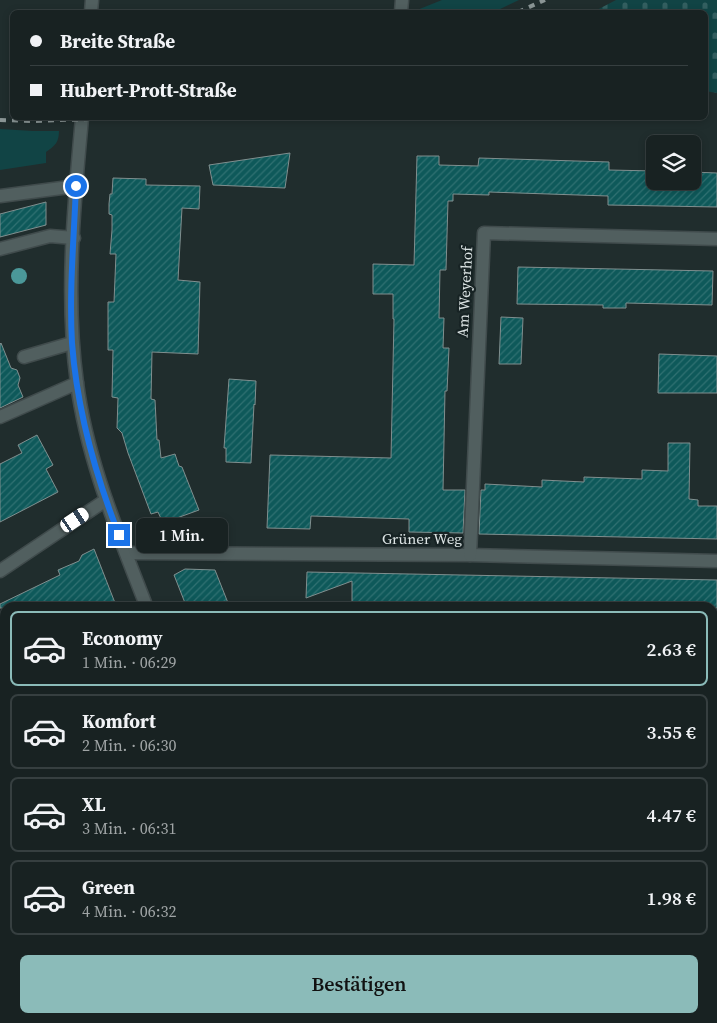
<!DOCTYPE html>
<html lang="de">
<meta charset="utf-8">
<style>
body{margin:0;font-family:"Source Serif 4",serif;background:#252f2f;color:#f1f3f6;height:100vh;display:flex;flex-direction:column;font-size:19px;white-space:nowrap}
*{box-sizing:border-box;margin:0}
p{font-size:16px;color:#9fa4a5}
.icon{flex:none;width:28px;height:28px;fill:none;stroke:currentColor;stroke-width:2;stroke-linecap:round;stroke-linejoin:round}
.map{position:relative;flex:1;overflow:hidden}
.side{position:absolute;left:0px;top:602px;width:718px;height:421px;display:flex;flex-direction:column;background:#182222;border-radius:15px 15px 0 0;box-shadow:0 2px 8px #0003,0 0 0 1px #363f40}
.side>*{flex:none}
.hud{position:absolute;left:10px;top:10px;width:698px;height:110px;border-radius:8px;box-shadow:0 2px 8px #0003,0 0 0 1px #363f40;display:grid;align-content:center;height:110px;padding:0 20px;background:#182222}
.tools{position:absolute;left:646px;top:135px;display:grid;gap:10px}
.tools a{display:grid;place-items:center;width:55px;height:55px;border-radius:8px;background:#182222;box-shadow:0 2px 8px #0003,0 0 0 1px #363f40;font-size:25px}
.end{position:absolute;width:22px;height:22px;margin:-11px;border:6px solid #1a73e8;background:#fff;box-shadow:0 0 0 2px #fff}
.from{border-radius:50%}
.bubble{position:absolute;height:35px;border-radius:8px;background:#182222;box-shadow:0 2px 8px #0003,0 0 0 1px #363f40;font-size:16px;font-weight:600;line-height:35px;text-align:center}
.car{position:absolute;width:15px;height:30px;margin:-15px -8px;border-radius:6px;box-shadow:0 0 4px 1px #0007;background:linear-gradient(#fff 24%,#345 0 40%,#fff 0 76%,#345 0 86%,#fff 0)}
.hud b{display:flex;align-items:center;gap:18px;height:48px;font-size:19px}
.hud b+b{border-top:1px solid #363f40}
.hud i{width:12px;height:12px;background:#f1f3f6}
ul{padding:9px 0 0;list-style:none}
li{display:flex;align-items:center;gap:15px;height:75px;margin:0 10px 8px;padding:0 10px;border:2px solid #363f40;border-radius:8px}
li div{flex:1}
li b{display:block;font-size:19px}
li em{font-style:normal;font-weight:600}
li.current{border-color:#8bbbb9}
li>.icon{width:45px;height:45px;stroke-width:1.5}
.button{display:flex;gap:10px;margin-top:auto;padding:10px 20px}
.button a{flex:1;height:58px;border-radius:8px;background:#8bbbb9;color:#111;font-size:20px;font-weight:600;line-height:58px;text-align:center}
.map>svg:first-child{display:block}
</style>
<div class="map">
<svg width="717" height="1023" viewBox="0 0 717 1023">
<defs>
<pattern id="cemetery-stones" width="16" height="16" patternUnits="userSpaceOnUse" patternTransform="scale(1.25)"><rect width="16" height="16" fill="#114445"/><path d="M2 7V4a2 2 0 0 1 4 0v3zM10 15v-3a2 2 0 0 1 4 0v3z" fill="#335f60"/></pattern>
<pattern id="building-hatch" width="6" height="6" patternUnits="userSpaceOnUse" patternTransform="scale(1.25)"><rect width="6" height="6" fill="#0e595a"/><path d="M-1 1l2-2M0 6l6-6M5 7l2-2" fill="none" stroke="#307172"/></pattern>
</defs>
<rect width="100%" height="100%" fill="#202d2d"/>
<g fill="#114445">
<polygon points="442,0 519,0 494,12 412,12"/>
<path d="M 0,129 L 33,131 L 59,131 C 59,142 55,146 46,152 L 46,163 L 0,170 Z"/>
</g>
<polygon fill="url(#cemetery-stones)" points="616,0 717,0 717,93 705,91 705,12 593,12"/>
<g fill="url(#building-hatch)" stroke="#808f8f">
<polygon points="290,153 285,188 213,185 209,165"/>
<polygon points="417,156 439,156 439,165 478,166 479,158 609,162 609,170 655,171 655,181 692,181 692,172 717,173 717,207 608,205 608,196 489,192 489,195 453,194 453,201 448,201 446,270 440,270 439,318 444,318 443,348 449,348 447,391 445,391 443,490 465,490 463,533 409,532 409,519 377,518 311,516 310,529 267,528 270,455 391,458 394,319 393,319 393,294 373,294 373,264 414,265"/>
<polygon points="113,178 146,179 146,185 200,186 199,209 182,208 178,280 200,282 198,354 152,352 151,399 155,400 157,440 159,440 161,458 175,454 179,466 182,467 199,510 163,523 158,512 151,514 128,453 122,433 117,428 118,398 112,397 113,350 108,350 108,302 114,302 116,254 110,254 112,230 112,215 109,214 109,204 110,194 112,194"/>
<polygon points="46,202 46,225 0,237 0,214"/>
<polygon points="518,267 713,271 712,305 626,303 626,308 603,308 603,305 517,304"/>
<polygon points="501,317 523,318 521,364 499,364"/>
<polygon points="1,343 11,368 17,370 20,378 18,385 23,397 0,408 0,344"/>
<polygon points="659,354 717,356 717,393 658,393"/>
<polygon points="229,379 256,381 255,405 254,404 251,463 226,462 226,448 224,448"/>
<polygon points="37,435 53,465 46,469 58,492 0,522 0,464 22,453 18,445"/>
<polygon points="668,443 690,443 689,499 698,500 698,506 717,506 717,539 479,534 481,490 485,490 485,484 542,487 542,480 584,482 584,477 642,479 642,470 668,471"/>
<polygon points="94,549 117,608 0,608 0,604 60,575 58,570 79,561 82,555"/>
<polygon points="185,569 215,570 230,608 187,608 174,575"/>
<polygon points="307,572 717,580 717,608 456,608 385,606 385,608 352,608 352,581 306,598"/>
</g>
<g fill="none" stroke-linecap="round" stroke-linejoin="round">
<g stroke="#404b4c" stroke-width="15">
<g id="minor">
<polyline points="91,12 92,0"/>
<polyline points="401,12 402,0"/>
<path d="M 82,118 C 74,204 65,297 77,383 C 87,461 119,535 147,608"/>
<polyline points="0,196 77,186"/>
<polyline points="0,249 50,236 74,238"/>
<polyline points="24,357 72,343"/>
<polyline points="0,417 77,383"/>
<polyline points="126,553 470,555 717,561"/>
<polyline points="470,555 484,233 717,239"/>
<polyline points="0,571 106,500"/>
<polyline points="712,788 717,789"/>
<polyline points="712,961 717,963"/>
<polyline points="0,1002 5,1000"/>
<polyline points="311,1019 313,1023"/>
</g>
</g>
<use href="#minor" stroke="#515f5f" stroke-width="12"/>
<g stroke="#8a9595" stroke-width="4" stroke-dasharray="6 6" stroke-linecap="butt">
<polyline points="518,12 545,0"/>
<polyline points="0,120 34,121 119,118"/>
</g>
</g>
<circle fill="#4b9899" cx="19" cy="276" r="8"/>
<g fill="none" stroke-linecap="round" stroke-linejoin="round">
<path stroke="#1a73e8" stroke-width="6" d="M 76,186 C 74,238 69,290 72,343 C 77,409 95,474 119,535"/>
</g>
<g text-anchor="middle" stroke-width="4.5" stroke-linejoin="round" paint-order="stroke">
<g font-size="15" fill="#dce4e4" stroke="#172324">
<text transform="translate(465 292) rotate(-87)" y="5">Am Weyerhof</text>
<text x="422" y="544">Grüner Weg</text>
</g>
</g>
</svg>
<div class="tools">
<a><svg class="icon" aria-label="layers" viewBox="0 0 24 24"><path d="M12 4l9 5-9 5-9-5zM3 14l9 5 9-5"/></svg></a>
</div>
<i class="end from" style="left:76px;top:186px"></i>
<i class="end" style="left:119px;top:535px"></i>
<div class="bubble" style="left:136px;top:518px;width:92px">1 Min.</div>
<i class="car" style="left:75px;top:520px;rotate:56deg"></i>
<div class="hud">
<b><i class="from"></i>Breite Straße</b>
<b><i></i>Hubert-Prott-Straße</b>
</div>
<section class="side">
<ul>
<li class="current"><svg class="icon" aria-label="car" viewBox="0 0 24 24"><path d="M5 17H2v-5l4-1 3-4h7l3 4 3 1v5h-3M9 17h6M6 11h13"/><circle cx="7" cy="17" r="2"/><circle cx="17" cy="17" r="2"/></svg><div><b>Economy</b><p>1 Min. · 06:29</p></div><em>2.63 €</em></li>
<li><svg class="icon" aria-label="car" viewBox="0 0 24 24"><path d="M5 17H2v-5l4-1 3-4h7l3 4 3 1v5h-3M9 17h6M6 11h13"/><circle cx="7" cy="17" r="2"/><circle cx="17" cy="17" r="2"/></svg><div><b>Komfort</b><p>2 Min. · 06:30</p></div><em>3.55 €</em></li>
<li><svg class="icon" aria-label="car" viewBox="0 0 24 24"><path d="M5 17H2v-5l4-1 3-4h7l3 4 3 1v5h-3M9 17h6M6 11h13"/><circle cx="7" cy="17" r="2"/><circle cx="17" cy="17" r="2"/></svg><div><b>XL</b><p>3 Min. · 06:31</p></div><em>4.47 €</em></li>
<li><svg class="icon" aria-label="car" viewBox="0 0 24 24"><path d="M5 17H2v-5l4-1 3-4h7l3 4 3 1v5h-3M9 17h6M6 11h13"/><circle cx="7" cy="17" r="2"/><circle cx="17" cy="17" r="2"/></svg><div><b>Green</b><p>4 Min. · 06:32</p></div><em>1.98 €</em></li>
</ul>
<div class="button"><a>Bestätigen</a></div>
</section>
</div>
